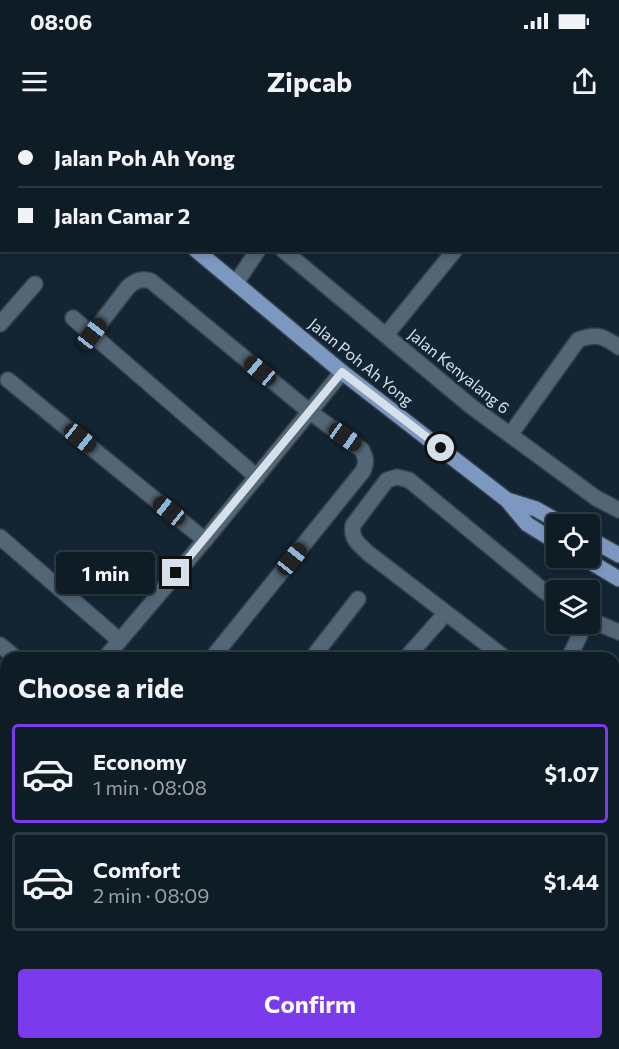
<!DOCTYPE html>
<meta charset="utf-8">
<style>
body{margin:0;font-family:Commissioner,sans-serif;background:#17252e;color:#f1f3f6;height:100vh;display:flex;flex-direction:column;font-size:22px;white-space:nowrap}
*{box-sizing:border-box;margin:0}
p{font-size:20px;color:#9ba1a7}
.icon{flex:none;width:33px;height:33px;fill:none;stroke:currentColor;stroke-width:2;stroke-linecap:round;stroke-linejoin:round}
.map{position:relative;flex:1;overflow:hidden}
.details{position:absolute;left:0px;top:532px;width:620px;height:398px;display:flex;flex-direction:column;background:#0e1c26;border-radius:18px 18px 0 0;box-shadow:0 3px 9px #0003,0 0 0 2px #2e3a43}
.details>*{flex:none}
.guide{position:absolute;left:0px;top:0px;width:620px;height:132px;box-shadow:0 3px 9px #0003,0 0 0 2px #2e3a43;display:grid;align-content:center;height:132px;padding:0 18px;background:#0e1c26}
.tools{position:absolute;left:546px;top:394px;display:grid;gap:12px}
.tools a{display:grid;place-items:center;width:54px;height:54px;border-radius:6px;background:#0e1c26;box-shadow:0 3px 9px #0003,0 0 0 2px #2e3a43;font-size:30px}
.end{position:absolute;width:27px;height:27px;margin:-14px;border:8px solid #d5e0ea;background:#111;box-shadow:0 0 0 3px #111}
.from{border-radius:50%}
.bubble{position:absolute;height:42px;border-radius:6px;background:#0e1c26;box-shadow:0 3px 9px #0003,0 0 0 2px #2e3a43;font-size:20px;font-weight:700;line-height:42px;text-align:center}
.car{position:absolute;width:18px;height:36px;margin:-18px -9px;border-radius:8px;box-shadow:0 0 4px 2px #0007;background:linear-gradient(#222 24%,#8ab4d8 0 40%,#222 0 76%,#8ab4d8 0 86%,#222 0)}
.guide b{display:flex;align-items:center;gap:21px;height:57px;font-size:22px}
.guide b+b{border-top:2px solid #2e3a43}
.guide i{width:15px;height:15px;background:#f1f3f6}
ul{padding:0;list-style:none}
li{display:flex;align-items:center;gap:18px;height:99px;margin:0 12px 9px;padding:0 6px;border:3px solid #2e3a43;border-radius:6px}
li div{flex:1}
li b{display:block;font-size:22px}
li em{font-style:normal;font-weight:700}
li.on{border-color:#7c3aed}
li>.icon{width:54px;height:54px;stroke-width:1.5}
h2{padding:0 18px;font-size:27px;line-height:72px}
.action{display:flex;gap:12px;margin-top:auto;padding:12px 18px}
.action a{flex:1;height:69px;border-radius:6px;background:#7c3aed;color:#fff;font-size:24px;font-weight:700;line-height:69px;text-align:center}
.status{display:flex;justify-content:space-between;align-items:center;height:42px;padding:0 30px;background:#0e1c26;direction:ltr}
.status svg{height:16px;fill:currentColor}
header{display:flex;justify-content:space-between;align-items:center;height:78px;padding:0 18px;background:#0e1c26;font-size:27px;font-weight:700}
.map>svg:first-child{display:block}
</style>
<div class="status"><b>08:06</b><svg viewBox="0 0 49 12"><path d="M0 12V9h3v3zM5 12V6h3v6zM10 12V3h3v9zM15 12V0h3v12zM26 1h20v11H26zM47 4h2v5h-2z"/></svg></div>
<header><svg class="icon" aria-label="menu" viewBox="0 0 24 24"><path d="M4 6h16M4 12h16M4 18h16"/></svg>Zipcab<svg class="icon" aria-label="share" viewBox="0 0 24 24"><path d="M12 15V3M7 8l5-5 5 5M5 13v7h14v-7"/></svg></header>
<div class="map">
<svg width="619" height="929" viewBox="0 0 619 929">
<rect width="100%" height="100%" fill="#132533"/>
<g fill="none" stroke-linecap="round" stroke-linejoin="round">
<g stroke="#34404c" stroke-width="18">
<g id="minor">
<polyline points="283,130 472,287 596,378 619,390"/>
<polyline points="236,163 258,130"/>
<polyline points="73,198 257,357"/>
<polyline points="0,204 35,164"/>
<path d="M 92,214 L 128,167 C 135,161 141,158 151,161 L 310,292 L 362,330 C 366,338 367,342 363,351 L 212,538"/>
<polyline points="386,215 455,130"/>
<polyline points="8,260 205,420"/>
<path d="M 510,315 L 578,220 C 597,213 603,216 619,227"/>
<polyline points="0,417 119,520"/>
<polyline points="590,500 619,512"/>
<polyline points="0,525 16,538"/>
<polyline points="105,538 205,420 342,252"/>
<polyline points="312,538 358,479"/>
<polyline points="406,538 445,494"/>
<path d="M 505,538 L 368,433 C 358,423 351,420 353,405 L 387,360 L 397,357 L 409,360 L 545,472 L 556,479"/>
<polyline points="569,538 585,504"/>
<polyline points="0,634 6,640"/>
<polyline points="614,647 619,639"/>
<polyline points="0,665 6,658"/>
<polyline points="0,793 6,786"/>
<polyline points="614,810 619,804"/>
<polyline points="614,845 619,849"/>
<polyline points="0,908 6,901"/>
<polyline points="270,924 276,929"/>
<polyline points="459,924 465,929"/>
<polyline points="79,929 84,924"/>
<polyline points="169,929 174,924"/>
<polyline points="383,929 387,924"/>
<polyline points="516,929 520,924"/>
</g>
</g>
<g stroke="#34404c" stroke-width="18">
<g id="major">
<polyline points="38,0 40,2"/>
<polyline points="196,130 342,252 507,380 527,404 556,422"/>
<polyline points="507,380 536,389 564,405"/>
<polyline points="590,419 619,435"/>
<polyline points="584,438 619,459"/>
<polyline points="614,734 619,727"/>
<polyline points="448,929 453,924"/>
</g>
</g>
<use href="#minor" stroke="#526676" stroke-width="15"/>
<use href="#major" stroke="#7d98c0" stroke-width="15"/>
</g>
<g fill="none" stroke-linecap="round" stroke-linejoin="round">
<polyline stroke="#d5e0ea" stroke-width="8" points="176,453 342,252 441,328"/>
</g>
<g text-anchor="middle" stroke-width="4.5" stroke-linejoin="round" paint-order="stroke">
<g font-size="16" fill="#d5e0ea" stroke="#132533">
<text transform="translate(361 242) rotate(39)" y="6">Jalan Poh Ah Yong</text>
<text transform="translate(459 251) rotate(39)" y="6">Jalan Kenyalang 6</text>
</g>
</g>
</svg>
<div class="tools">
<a><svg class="icon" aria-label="locate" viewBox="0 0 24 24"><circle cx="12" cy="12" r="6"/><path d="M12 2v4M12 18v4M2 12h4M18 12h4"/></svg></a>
<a><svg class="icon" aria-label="layers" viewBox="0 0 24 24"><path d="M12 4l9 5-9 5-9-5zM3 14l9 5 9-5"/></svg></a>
</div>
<i class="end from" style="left:441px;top:328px"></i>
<i class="end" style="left:176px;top:453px"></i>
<div class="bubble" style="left:56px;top:432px;width:99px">1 min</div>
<i class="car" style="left:92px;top:214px;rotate:38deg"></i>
<i class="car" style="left:260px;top:251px;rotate:310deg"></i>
<i class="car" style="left:345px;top:317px;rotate:125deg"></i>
<i class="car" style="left:80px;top:318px;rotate:129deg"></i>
<i class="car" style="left:169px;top:391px;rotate:309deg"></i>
<i class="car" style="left:292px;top:439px;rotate:39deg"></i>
<div class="guide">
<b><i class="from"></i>Jalan Poh Ah Yong</b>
<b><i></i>Jalan Camar 2</b>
</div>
<section class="details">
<h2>Choose a ride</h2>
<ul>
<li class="on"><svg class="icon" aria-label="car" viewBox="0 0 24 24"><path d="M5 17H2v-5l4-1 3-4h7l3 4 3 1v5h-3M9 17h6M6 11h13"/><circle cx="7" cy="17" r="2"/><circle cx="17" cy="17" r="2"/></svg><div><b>Economy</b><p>1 min · 08:08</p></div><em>$1.07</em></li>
<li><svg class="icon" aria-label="car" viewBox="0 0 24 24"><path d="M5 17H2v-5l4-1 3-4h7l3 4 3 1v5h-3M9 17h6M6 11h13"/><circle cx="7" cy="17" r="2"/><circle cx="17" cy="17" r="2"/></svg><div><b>Comfort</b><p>2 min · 08:09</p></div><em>$1.44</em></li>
</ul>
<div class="action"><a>Confirm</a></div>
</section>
</div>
